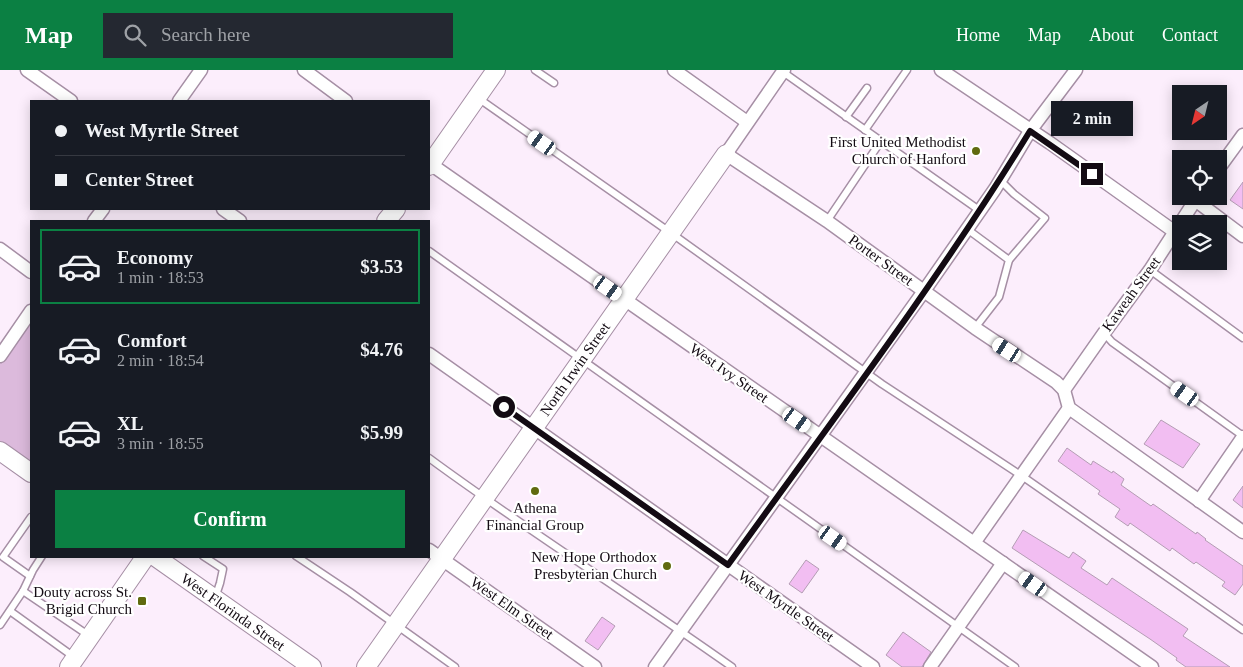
<!DOCTYPE html>
<meta charset="utf-8">
<style>
body{margin:0;font-family:"Times New Roman",serif;background:#242831;color:#f1f3f6;height:100vh;display:flex;flex-direction:column;font-size:19px;white-space:nowrap}
*{box-sizing:border-box;margin:0}
p{font-size:16px;color:#9ea1a6}
.icon{flex:none;width:28px;height:28px;fill:none;stroke:currentColor;stroke-width:2;stroke-linecap:round;stroke-linejoin:round}
.map{position:relative;flex:1;overflow:hidden}
.panel{position:absolute;left:30px;top:150px;width:400px;height:338px;display:flex;flex-direction:column;background:#171b24;border-radius:0px;box-shadow:0 2px 12px #0003}
.panel>*{flex:none}
.banner{position:absolute;left:30px;top:30px;width:400px;height:110px;border-radius:0px;box-shadow:0 2px 12px #0003;display:grid;align-content:center;height:110px;padding:0 25px;background:#171b24}
.needle{width:32px;rotate:215deg}
.buttons{position:absolute;left:1172px;top:15px;display:grid;gap:10px}
.buttons a{display:grid;place-items:center;width:55px;height:55px;border-radius:0px;background:#171b24;box-shadow:0 2px 12px #0003;font-size:25px}
.end{position:absolute;width:22px;height:22px;margin:-11px;border:6px solid #130b13;background:#fff;box-shadow:0 0 0 2px #fff}
.from{border-radius:50%}
.bubble{position:absolute;height:35px;border-radius:0px;background:#171b24;box-shadow:0 2px 12px #0003;font-size:16px;font-weight:600;line-height:35px;text-align:center}
.car{position:absolute;width:15px;height:30px;margin:-15px -8px;border-radius:6px;box-shadow:0 0 4px 1px #0007;background:linear-gradient(#fff 24%,#345 0 40%,#fff 0 76%,#345 0 86%,#fff 0)}
.banner b{display:flex;align-items:center;gap:18px;height:48px;font-size:19px}
.banner b+b{border-top:1px solid #363941}
.banner i{width:12px;height:12px;background:#f1f3f6}
ul{padding:9px 0 0;list-style:none}
li{display:flex;align-items:center;gap:15px;height:75px;margin:0 10px 8px;padding:0 15px;border:2px solid transparent;border-radius:0px}
li div{flex:1}
li b{display:block;font-size:19px}
li em{font-style:normal;font-weight:600}
li.on{border-color:#0b8043}
li>.icon{width:45px;height:45px;stroke-width:1.5}
.primary-button{display:flex;gap:10px;margin-top:auto;padding:10px 25px}
.primary-button a{flex:1;height:58px;border-radius:0px;background:#0b8043;color:#fff;font-size:20px;font-weight:600;line-height:58px;text-align:center}
header{display:flex;align-items:center;gap:30px;box-sizing:border-box;height:70px;padding:0 25px;background:#0b8043;color:#fff}
header strong{font-size:24px}
nav{display:flex;gap:28px;margin-inline-start:auto;font-size:18px}
.search{width:350px;height:45px;background:#242831;display:flex;align-items:center;gap:12px;box-sizing:border-box;padding:0 18px;border-radius:0px;color:#9ea1a6;font-size:19px}
.map>svg:first-child{display:block}
</style>
<header>
<strong>Map</strong>
<div class="search"><svg class="icon" aria-label="search" viewBox="0 0 24 24"><circle cx="10" cy="10" r="6"/><path d="M15 15l6 6"/></svg>Search here</div>
<nav><a>Home</a><a>Map</a><a>About</a><a>Contact</a></nav>
</header>
<div class="map">
<svg width="1243" height="597" viewBox="0 0 1243 597">
<rect width="100%" height="100%" fill="#fceefc"/>
<polygon fill="#dcbadc" points="31,241 31,393 0,371 0,286"/>
<g fill="#f2bef2" stroke="#b49db4">
<polygon points="1243,112 1243,139 1230,130"/>
<polygon points="1161,350 1200,374 1183,398 1144,374"/>
<polygon points="1067,378 1091,395 1093,391 1112,403 1113,401 1124,409 1121,415 1151,436 1153,434 1196,464 1197,462 1206,469 1205,470 1243,496 1243,514 1235,525 1222,516 1225,512 1196,492 1194,494 1172,478 1170,481 1130,453 1128,456 1115,447 1120,439 1098,424 1100,421 1058,391"/>
<polygon points="1243,416 1243,438 1233,430"/>
<polygon points="1023,460 1069,488 1073,482 1086,491 1081,498 1107,515 1112,508 1188,559 1183,566 1230,597 1186,597 1176,590 1177,588 1150,569 1012,478"/>
<polygon points="806,490 819,499 802,523 789,514"/>
<polygon points="602,547 615,556 598,580 585,571"/>
<polygon points="903,562 931,582 922,597 902,597 886,585"/>
</g>
<g fill="none" stroke-linecap="round" stroke-linejoin="round">
<g stroke="#a68fa5" stroke-width="9">
<g id="lane">
<polyline points="535,0 554,13"/>
<polyline points="783,2 979,140"/>
<polyline points="478,28 671,163 882,314 1022,406 1243,560"/>
<polyline points="846,47 867,18"/>
<polyline points="865,60 907,0"/>
<polyline points="1000,110 1014,124 1045,148 1009,190"/>
<polyline points="827,151 881,71"/>
<polyline points="967,159 1009,190 999,227 975,258"/>
<polyline points="429,181 1015,597"/>
<polyline points="1150,200 1243,268"/>
<polyline points="1104,263 1112,272 1243,366"/>
<path d="M 429,388 C 528,461 632,526 732,597"/>
<polyline points="203,486 223,499 220,513 215,528"/>
<polyline points="296,486 350,522 455,597"/>
<polyline points="30,506 3,487 31,447"/>
<polyline points="23,521 88,565"/>
<polyline points="10,541 74,587"/>
<polyline points="0,555 23,521 33,500 42,486"/>
</g>
</g>
<g stroke="#a68fa5" stroke-width="15">
<g id="street">
<polyline points="27,0 71,31"/>
<polyline points="304,0 346,31"/>
<polyline points="674,0 747,52"/>
<polyline points="784,0 726,84 827,151 975,258 1056,312 1064,320 1069,338 1243,462"/>
<polyline points="941,0 1050,73 1175,162"/>
<polyline points="179,31 201,0"/>
<polyline points="429,93 1152,597"/>
<polyline points="1219,98 1243,65"/>
<polyline points="1195,130 1243,166"/>
<polyline points="223,139 240,151"/>
<polyline points="94,151 103,139"/>
<polyline points="0,179 31,202"/>
<polyline points="429,284 873,597"/>
<polyline points="0,286 31,241"/>
<polyline points="1064,320 1104,263 1150,200 1198,126"/>
<polyline points="1199,431 1243,367"/>
<polyline points="974,473 1069,338"/>
<polyline points="429,480 595,597"/>
<polyline points="655,597 924,221 995,119 1030,61 1076,0"/>
<polyline points="930,597 1003,493"/>
</g>
</g>
<g stroke="#a68fa5" stroke-width="20">
<g id="secondary">
<polyline points="429,96 496,0"/>
<polyline points="386,151 396,139"/>
<polyline points="0,381 31,403"/>
<polyline points="154,486 312,597"/>
<polyline points="69,597 146,486"/>
<polyline points="366,597 726,84"/>
</g>
</g>
<use href="#lane" stroke="#fff" stroke-width="6"/>
<use href="#street" stroke="#fff" stroke-width="12"/>
<use href="#secondary" stroke="#fff" stroke-width="18"/>
</g>
<g fill="none" stroke-linecap="round" stroke-linejoin="round">
<path stroke="#130b13" stroke-width="6" d="M 504,337 L 728,495 C 831,352 938,211 1030,61 L 1092,104"/>
</g>
<g fill="#606a0f" stroke="#fff" stroke-width="2">
<circle cx="976" cy="81" r="5"/>
<circle cx="535" cy="421" r="5"/>
<circle cx="667" cy="496" r="5"/>
<rect x="137" y="526" width="10" height="10" rx="2.5"/>
</g>
<g text-anchor="middle" stroke-width="4.5" stroke-linejoin="round" paint-order="stroke">
<g font-size="15" fill="#130b13" stroke="#fff" text-anchor="end">
<text x="966" y="77">First United Methodist<tspan x="966" dy="17">Church of Hanford</tspan></text>
<text x="535" y="443" text-anchor="middle">Athena<tspan x="535" dy="17">Financial Group</tspan></text>
<text x="657" y="492">New Hope Orthodox<tspan x="657" dy="17">Presbyterian Church</tspan></text>
<text x="132" y="527">Douty across St.<tspan x="132" dy="17">Brigid Church</tspan></text>
</g>
<g font-size="15" fill="#130b13" stroke="#fff">
<text transform="translate(881 190) rotate(36)" y="5">Porter Street</text>
<text transform="translate(1131 224) rotate(-54)" y="5">Kaweah Street</text>
<text transform="translate(575 299) rotate(-55)" y="5">North Irwin Street</text>
<text transform="translate(729 303) rotate(35)" y="5">West Ivy Street</text>
<text transform="translate(786 536) rotate(35)" y="5">West Myrtle Street</text>
<text transform="translate(512 538) rotate(35)" y="5">West Elm Street</text>
<text transform="translate(233 542) rotate(35)" y="5">West Florinda Street</text>
</g>
</g>
</svg>
<div class="buttons">
<a><svg class="needle" viewBox="-14 -14 28 28"><path d="M0-13l5 13h-10z" fill="#e53935"/><path d="M0 13l5-13h-10z" fill="#9ea1a6"/></svg></a>
<a><svg class="icon" aria-label="locate" viewBox="0 0 24 24"><circle cx="12" cy="12" r="6"/><path d="M12 2v4M12 18v4M2 12h4M18 12h4"/></svg></a>
<a><svg class="icon" aria-label="layers" viewBox="0 0 24 24"><path d="M12 4l9 5-9 5-9-5zM3 14l9 5 9-5"/></svg></a>
</div>
<i class="end from" style="left:504px;top:337px"></i>
<i class="end" style="left:1092px;top:104px"></i>
<div class="bubble" style="left:1051px;top:31px;width:82px">2 min</div>
<i class="car" style="left:542px;top:73px;rotate:305deg"></i>
<i class="car" style="left:608px;top:218px;rotate:125deg"></i>
<i class="car" style="left:1007px;top:280px;rotate:303deg"></i>
<i class="car" style="left:1185px;top:324px;rotate:305deg"></i>
<i class="car" style="left:797px;top:350px;rotate:125deg"></i>
<i class="car" style="left:833px;top:468px;rotate:125deg"></i>
<i class="car" style="left:1033px;top:514px;rotate:305deg"></i>
<div class="banner">
<b><i class="from"></i>West Myrtle Street</b>
<b><i></i>Center Street</b>
</div>
<section class="panel">
<ul>
<li class="on"><svg class="icon" aria-label="car" viewBox="0 0 24 24"><path d="M5 17H2v-5l4-1 3-4h7l3 4 3 1v5h-3M9 17h6M6 11h13"/><circle cx="7" cy="17" r="2"/><circle cx="17" cy="17" r="2"/></svg><div><b>Economy</b><p>1 min · 18:53</p></div><em>$3.53</em></li>
<li><svg class="icon" aria-label="car" viewBox="0 0 24 24"><path d="M5 17H2v-5l4-1 3-4h7l3 4 3 1v5h-3M9 17h6M6 11h13"/><circle cx="7" cy="17" r="2"/><circle cx="17" cy="17" r="2"/></svg><div><b>Comfort</b><p>2 min · 18:54</p></div><em>$4.76</em></li>
<li><svg class="icon" aria-label="car" viewBox="0 0 24 24"><path d="M5 17H2v-5l4-1 3-4h7l3 4 3 1v5h-3M9 17h6M6 11h13"/><circle cx="7" cy="17" r="2"/><circle cx="17" cy="17" r="2"/></svg><div><b>XL</b><p>3 min · 18:55</p></div><em>$5.99</em></li>
</ul>
<div class="primary-button"><a>Confirm</a></div>
</section>
</div>
